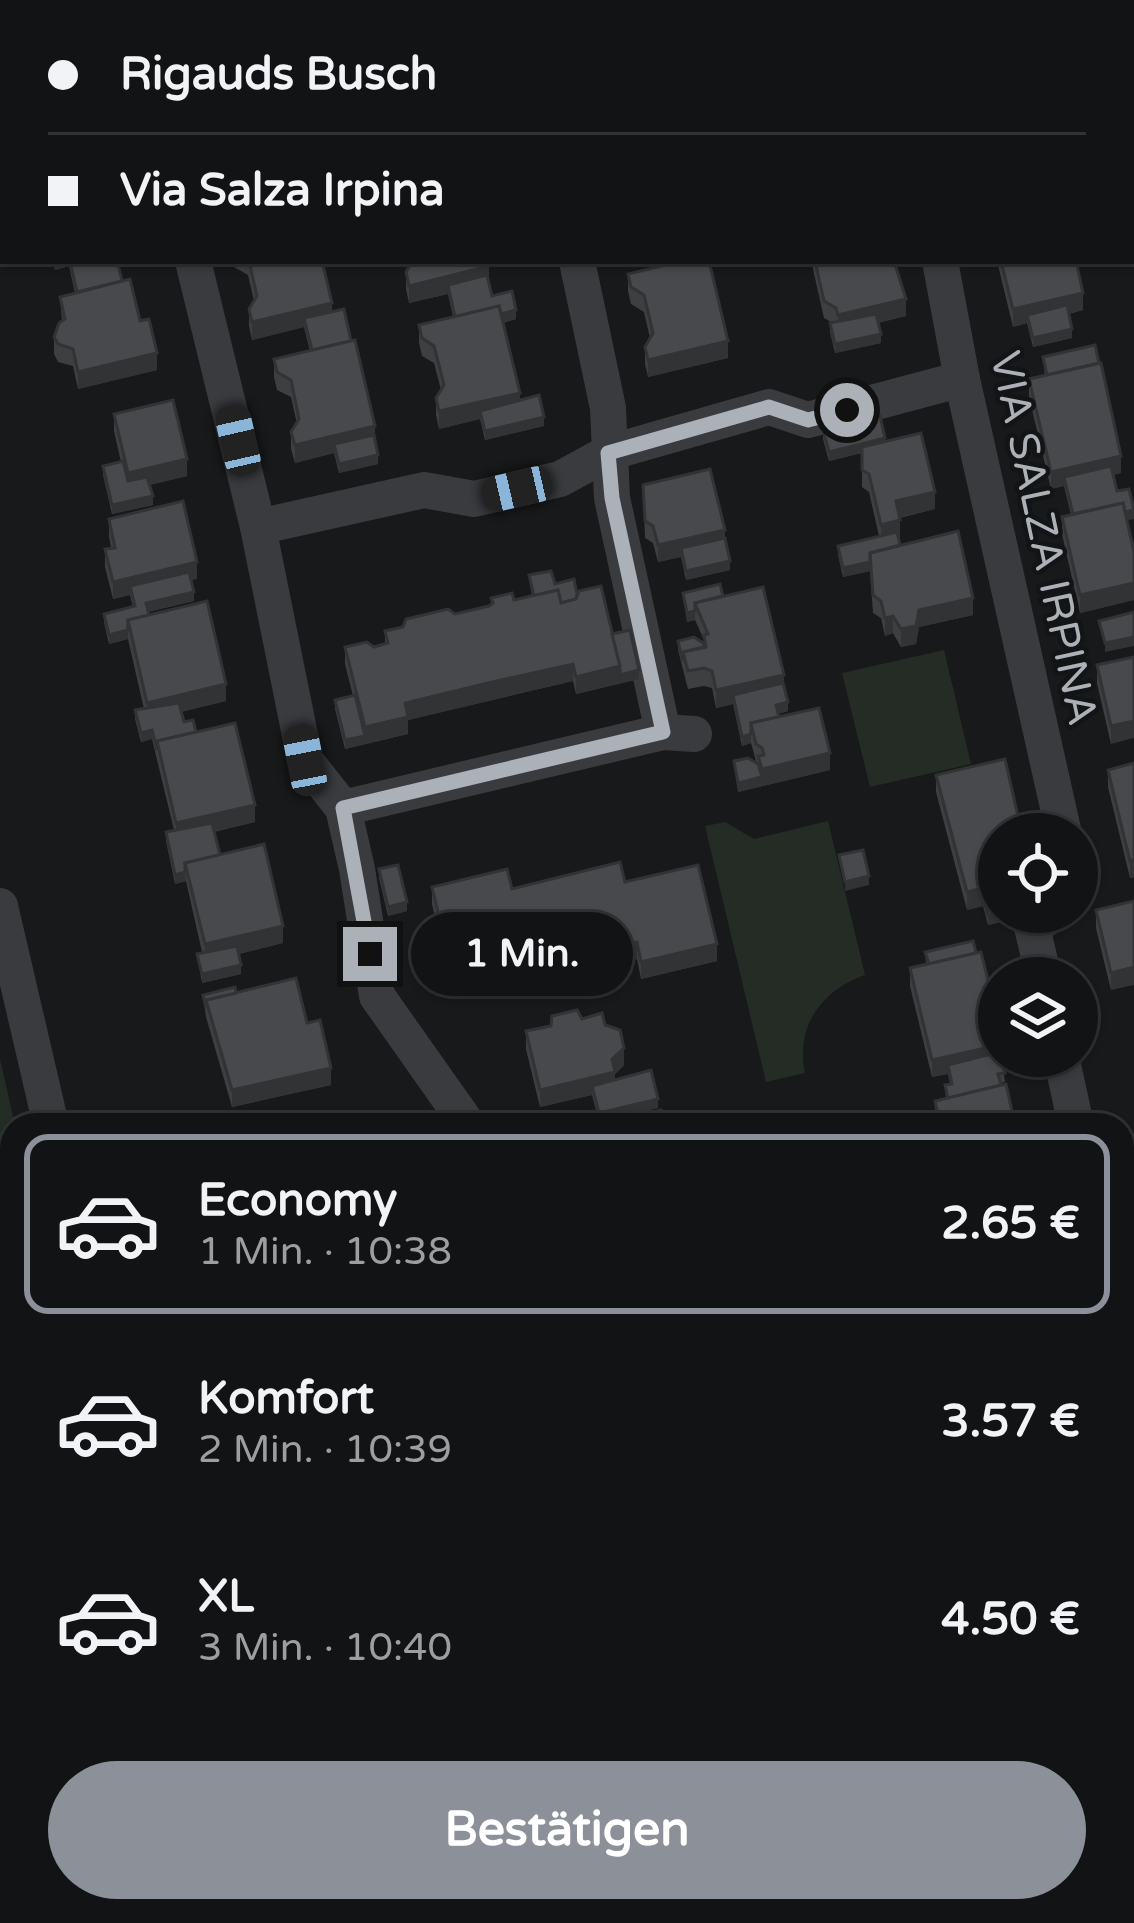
<!DOCTYPE html>
<html lang="de">
<meta charset="utf-8">
<style>
body{margin:0;font-family:"Varela Round",sans-serif;background:#1f2022;color:#f1f3f6;height:100vh;display:flex;flex-direction:column;font-size:45px;white-space:nowrap}
*{box-sizing:border-box;margin:0}
p{font-size:39px;color:#9c9ea0}
.icon{flex:none;width:66px;height:66px;fill:none;stroke:currentColor;stroke-width:2;stroke-linecap:round;stroke-linejoin:round}
.map{position:relative;flex:1;overflow:hidden}
.panel{position:absolute;left:0px;top:1113px;width:1134px;height:810px;display:flex;flex-direction:column;background:#121314;border-radius:36px 36px 0 0;box-shadow:0 3px 9px #0004,0 0 0 3px #313234}
.panel>*{flex:none}
.guide{position:absolute;left:0px;top:0px;width:1134px;height:264px;box-shadow:0 3px 9px #0004,0 0 0 3px #313234;display:grid;align-content:center;height:264px;padding:0 48px;background:#121314}
.buttons{position:absolute;left:978px;top:813px;display:grid;gap:24px}
.buttons a{display:grid;place-items:center;width:120px;height:120px;border-radius:50%;background:#121314;box-shadow:0 3px 9px #0004,0 0 0 3px #313234;font-size:60px}
.end{position:absolute;width:54px;height:54px;margin:-27px;border:15px solid #acb1b8;background:#111;box-shadow:0 0 0 6px #111}
.from{border-radius:50%}
.bubble{position:absolute;height:84px;border-radius:42px;background:#121314;box-shadow:0 3px 9px #0004,0 0 0 3px #313234;font-size:39px;font-weight:800;line-height:84px;text-align:center}
.car{position:absolute;width:36px;height:72px;margin:-36px -18px;border-radius:15px;box-shadow:0 0 9px 3px #0007;background:linear-gradient(#222 24%,#8ab4d8 0 40%,#222 0 76%,#8ab4d8 0 86%,#222 0)}
.guide b{display:flex;align-items:center;gap:42px;height:114px;font-size:45px}
.guide b+b{border-top:3px solid #313234}
.guide i{width:30px;height:30px;background:#f1f3f6}
ul{padding:21px 0 0;list-style:none}
li{display:flex;align-items:center;gap:36px;height:180px;margin:0 24px 18px;padding:0 24px;border:6px solid transparent;border-radius:24px}
li div{flex:1}
li b{display:block;font-size:45px}
li em{font-style:normal;font-weight:800}
li.current{border-color:#8c9099}
li>.icon{width:108px;height:108px;stroke-width:1.5}
.action{display:flex;gap:24px;margin-top:auto;padding:24px 48px}
.action a{flex:1;height:138px;border-radius:72px;background:#8c9099;color:#fff;font-size:48px;font-weight:800;line-height:138px;text-align:center}
.map>svg:first-child{display:block}
</style>
<div class="map">
<svg width="1134" height="1923" viewBox="0 0 1134 1923">
<rect width="100%" height="100%" fill="#18191a"/>
<g fill="#252c25">
<polygon points="944,650 971,764 870,787 842,673"/>
<path d="M 828,821 L 865,975 C 822,990 795,1026 805,1073 L 766,1082 L 705,826 L 725,822 L 754,839 Z"/>
<polygon points="0,1059 15,1125 12,1165 0,1168"/>
</g>
<g fill="none" stroke-linecap="round" stroke-linejoin="round">
<g stroke="#3a3b3f" stroke-width="36">
<polyline points="112,0 113,3"/>
<polyline points="482,0 483,3"/>
<polyline points="856,0 856,3"/>
<polyline points="63,3 75,0"/>
<polyline points="0,20 3,19"/>
<polyline points="193,261 258,527 305,760 343,808 357,869 377,996 468,1125"/>
<polyline points="577,261 608,408 612,498 663,732"/>
<polyline points="940,261 962,379 1064,834"/>
<polyline points="258,527 424,490 474,499 560,479 608,453 769,407 808,420 962,379"/>
<polyline points="343,808 663,732 694,734"/>
<polyline points="0,906 51,1125"/>
<polyline points="1044,978 1032,927 1057,912"/>
<polyline points="1061,1056 1076,1125"/>
<polyline points="1122,1308 1134,1341"/>
<polyline points="0,1462 12,1459"/>
<polyline points="1122,1633 1134,1630"/>
<polyline points="0,1882 12,1879"/>
<polyline points="241,1911 244,1923"/>
</g>
</g>
<g fill="#3e3f41">
<polygon points="52,261 117,261 122,281 140,321 157,370 78,389 73,366 58,362 54,354 54,337 62,321 60,297 75,293 69,266 55,270"/>
<polygon points="233,261 322,261 332,312 375,441 378,464 339,473 334,453 295,463 291,449 291,432 297,424 291,397 277,390 274,377 274,359 310,351 304,327 252,340 249,326 249,309 254,301 248,275 234,267"/>
<polygon points="411,261 488,261 489,284 492,296 516,319 503,323 520,400 544,426 485,440 480,419 439,429 436,415 436,398 441,390 434,363 422,356 419,343 419,325 453,317 448,294 409,303 406,289 406,272"/>
<polygon points="813,261 894,261 906,316 878,323 881,343 835,353 830,332 830,323 833,323 824,318 813,269"/>
<polygon points="997,261 1076,261 1083,310 1069,314 1072,338 1033,347 1027,323 1013,327"/>
<polygon points="628,274 728,358 648,377 645,364 645,347 650,338 644,312 631,304 628,291"/>
<polygon points="1043,357 1121,473 1113,475 1132,545 1134,544 1134,600 1080,613 1062,534 1062,517 1071,515 1064,486 1051,489 1029,397 1029,379 1045,376"/>
<polygon points="114,414 187,476 150,485 153,505 112,514 103,475 103,466 121,462 114,431"/>
<polygon points="823,430 885,441 935,509 900,518 900,538 898,538 900,545 973,615 919,627 916,644 901,647 893,633 885,636 881,618 873,613 870,571 843,577 838,555 838,546 879,536 869,492 862,487 862,453 829,461 823,439"/>
<polygon points="643,485 725,538 730,570 686,580 681,557 658,562 653,543 645,538"/>
<polygon points="109,519 197,579 191,580 194,601 148,612 149,615 226,701 181,712 184,722 196,732 255,822 214,832 220,855 283,943 239,954 241,974 202,983 197,954 202,952 186,881 175,884 166,841 166,832 174,830 152,739 141,742 135,719 135,710 144,709 128,639 109,644 104,623 104,614 133,607 130,595 113,599 105,567 105,549 111,548 109,536"/>
<polygon points="529,575 555,584 577,594 612,634 639,679 576,694 573,681 488,701 408,720 408,734 345,749 335,709 335,700 353,696 345,664 345,647 374,647 385,644 385,631 489,606 491,604 491,598 514,600 532,596"/>
<polygon points="683,593 723,596 784,687 788,711 778,714 779,717 830,770 738,792 734,761 758,763 756,761 751,743 742,746 733,704 716,708 712,688 704,686 688,689 678,650 678,641 704,644 704,640 695,620 687,622"/>
<polygon points="1134,657 1111,744 1097,683 1097,665"/>
<polygon points="1134,763 1134,877 1130,878 1108,787 1108,770"/>
<polygon points="936,775 1036,912 1036,914 988,925 983,906 967,910 936,792"/>
<polygon points="379,869 407,911 388,916 379,878"/>
<polygon points="625,882 717,961 641,979 637,959 528,986 524,966 451,983 432,904 432,887 512,889"/>
<polygon points="1134,901 1111,990 1096,928 1096,910"/>
<polygon points="925,952 1003,1056 1002,1061 1005,1082 1000,1083 1015,1125 936,1125 935,1101 946,1099 945,1085 950,1084 948,1074 932,1077 910,986 910,968 926,964"/>
<polygon points="236,993 307,1023 331,1085 232,1107 206,1017 203,995"/>
<polygon points="582,1019 605,1025 624,1065 615,1074 615,1080 658,1108 599,1121 592,1095 540,1107 526,1049 526,1031"/>
<polygon points="1134,1732 1134,1777 1128,1751 1128,1733"/>
<polygon points="355,1911 470,1911 472,1923 358,1923"/>
<polygon points="548,1911 725,1911 674,1923 645,1923 644,1920 631,1923 592,1923 591,1917 567,1923 551,1923"/>
</g>
<g fill="#323335">
<polygon points="559,0 581,0 559,3"/>
<polygon points="638,0 661,0 660,3 638,3"/>
<polygon points="3,133 3,150 0,151 0,134"/>
<polygon points="55,261 69,261 69,266 55,270"/>
<polygon points="489,266 489,284 448,285 448,294 409,303 409,286"/>
<polygon points="1083,293 1083,310 1029,323 1027,315 1027,323 1013,327 1013,309"/>
<polygon points="906,299 906,316 838,332 838,315"/>
<polygon points="332,303 332,321 304,318 304,327 252,340 252,322"/>
<polygon points="516,310 516,319 457,333 457,324"/>
<polygon points="1072,329 1072,338 1033,347 1033,338"/>
<polygon points="881,334 881,343 835,353 835,344"/>
<polygon points="728,341 728,358 648,377 648,360"/>
<polygon points="157,353 157,370 78,389 78,372"/>
<polygon points="520,393 520,410 480,411 480,419 439,429 439,411"/>
<polygon points="544,417 544,426 485,440 485,431"/>
<polygon points="375,426 375,443 334,444 334,453 295,463 295,445"/>
<polygon points="885,438 885,447 829,461 829,452"/>
<polygon points="378,455 378,464 339,473 339,464"/>
<polygon points="1121,456 1121,473 1066,486 1064,477 1064,486 1051,489 1051,472"/>
<polygon points="187,459 187,476 128,490 128,473"/>
<polygon points="935,492 935,509 896,518 896,501"/>
<polygon points="153,496 153,505 112,514 112,505"/>
<polygon points="1134,510 1134,519 1075,531 1075,522"/>
<polygon points="900,520 900,538 881,543 881,525"/>
<polygon points="725,530 725,547 681,548 681,557 658,562 658,545"/>
<polygon points="730,561 730,570 686,580 686,571"/>
<polygon points="197,562 197,579 132,595 130,586 130,595 113,599 113,582"/>
<polygon points="870,562 870,571 843,577 843,568"/>
<polygon points="1134,583 1134,600 1080,613 1080,595"/>
<polygon points="194,592 194,601 146,612 146,603"/>
<polygon points="973,598 973,615 919,627 916,644 901,647 901,629 919,610"/>
<polygon points="695,611 695,620 687,622 687,613"/>
<polygon points="893,616 893,633 885,636 885,618"/>
<polygon points="128,630 128,639 109,644 109,635"/>
<polygon points="1134,637 1134,646 1105,652 1105,643"/>
<polygon points="573,664 573,681 408,720 408,734 345,749 345,740 365,736 365,727 405,703"/>
<polygon points="620,666 639,670 639,679 576,694 576,677"/>
<polygon points="784,675 784,692 733,695 733,704 716,708 716,690"/>
<polygon points="226,684 226,701 147,720 147,703"/>
<polygon points="788,702 788,711 776,714 776,705"/>
<polygon points="1134,721 1134,738 1111,744 1111,726"/>
<polygon points="152,730 152,739 141,742 141,733"/>
<polygon points="751,734 751,743 742,746 742,737"/>
<polygon points="830,753 830,770 738,792 738,783 762,777 762,769"/>
<polygon points="255,805 255,822 176,840 176,823"/>
<polygon points="1134,860 1134,877 1130,878 1130,861"/>
<polygon points="185,872 186,881 175,884 175,875"/>
<polygon points="869,876 869,885 845,891 845,882"/>
<polygon points="999,884 999,902 983,897 983,906 967,910 967,892"/>
<polygon points="407,902 407,911 388,916 388,907"/>
<polygon points="1007,912 1036,912 1036,914 988,925 988,916"/>
<polygon points="283,926 283,943 205,962 205,944"/>
<polygon points="637,942 637,959 528,986 528,968"/>
<polygon points="717,944 717,961 641,979 641,962"/>
<polygon points="524,949 524,966 451,983 451,966"/>
<polygon points="241,965 241,974 202,983 202,974"/>
<polygon points="1134,967 1134,985 1111,990 1111,973"/>
<polygon points="999,1045 999,1056 1003,1056 1003,1061 950,1073 948,1065 948,1074 932,1077 932,1060"/>
<polygon points="624,1048 624,1065 615,1074 615,1090 592,1086 592,1095 540,1107 540,1090 612,1059"/>
<polygon points="331,1068 331,1085 232,1107 232,1090"/>
<polygon points="658,1099 658,1108 599,1121 599,1113"/>
<polygon points="12,1359 12,1376 0,1379 0,1362"/>
<polygon points="1134,1460 1134,1478 1122,1481 1122,1463"/>
<polygon points="12,1588 12,1606 8,1607 8,1614 0,1616 0,1598 7,1590"/>
<polygon points="12,1814 12,1831 0,1834 0,1817"/>
<polygon points="1134,1848 1134,1857 1126,1859 1126,1850"/>
<polygon points="552,1911 591,1911 591,1917 567,1923 552,1923"/>
<polygon points="607,1911 644,1911 644,1920 631,1923 595,1923 595,1914"/>
<polygon points="651,1911 725,1911 674,1923 646,1923 646,1912"/>
</g>
<g fill="#48494c" stroke="#323335" stroke-width="3">
<polygon points="214,0 241,0 242,3 201,3"/>
<polygon points="373,0 435,0 436,3 374,3"/>
<polygon points="600,0 638,0 639,3 601,3"/>
<polygon points="745,0 821,0 822,3 743,3"/>
<polygon points="940,0 1031,0 1031,3 941,3"/>
<polygon points="3,47 3,133 0,134 0,48"/>
<polygon points="3,175 3,211 0,198 0,176"/>
<polygon points="70,261 117,261 122,281 77,292"/>
<polygon points="249,261 322,261 332,303 252,322 249,309 257,296"/>
<polygon points="412,261 488,261 489,266 409,286 406,272"/>
<polygon points="682,261 709,261 728,341 648,360 645,347 653,333 644,295 631,287 628,274"/>
<polygon points="815,261 894,261 906,299 838,315 836,308 824,301"/>
<polygon points="1001,261 1076,261 1083,293 1013,309"/>
<polygon points="487,275 492,296 512,291 516,310 501,314 499,306 455,317 448,285"/>
<polygon points="130,279 140,321 149,319 157,353 78,372 73,349 58,344 54,337 59,323 65,319 60,297"/>
<polygon points="1067,305 1072,329 1033,338 1027,315"/>
<polygon points="499,306 520,393 439,411 436,398 444,385 439,365 434,346 422,338 419,325"/>
<polygon points="344,309 351,341 312,350 304,318"/>
<polygon points="876,314 881,334 835,344 830,323"/>
<polygon points="355,340 375,426 295,445 291,432 299,419 291,380 277,372 274,359"/>
<polygon points="1095,345 1099,363 1047,375 1043,357"/>
<polygon points="1101,363 1121,456 1051,472 1029,379"/>
<polygon points="539,395 544,417 485,431 480,411"/>
<polygon points="173,400 187,459 128,473 114,414"/>
<polygon points="880,416 885,438 829,452 823,430"/>
<polygon points="921,433 935,492 896,501 900,520 881,525 869,474 862,470 862,447"/>
<polygon points="374,435 378,455 339,464 334,444"/>
<polygon points="123,461 128,481 147,477 153,496 112,505 103,466"/>
<polygon points="1111,466 1117,491 1129,489 1134,510 1125,512 1123,503 1073,514 1064,477"/>
<polygon points="710,469 725,530 658,545 653,526 645,521 643,485"/>
<polygon points="183,501 197,562 113,582 105,549 115,548 109,519"/>
<polygon points="1123,503 1134,552 1134,583 1080,595 1062,517"/>
<polygon points="958,531 973,598 919,610 916,626 901,629 893,616 885,618 881,601 873,595 870,553"/>
<polygon points="897,532 900,545 870,553 870,562 843,568 838,546"/>
<polygon points="725,538 730,561 686,571 681,548"/>
<polygon points="551,571 555,584 574,579 577,594 576,599 561,603 558,590 534,596 529,575"/>
<polygon points="189,572 194,592 146,603 149,615 128,620 128,630 109,635 104,614 135,606 130,586"/>
<polygon points="720,584 723,596 695,603 695,611 687,613 683,593"/>
<polygon points="601,586 620,666 576,677 573,664 488,683 405,703 408,717 365,727 345,647 367,642 374,647 388,643 385,631 403,627 406,619 448,609 455,614 489,606 493,603 491,598 512,593 514,600 558,590 561,603 576,599 579,591"/>
<polygon points="763,587 784,675 716,690 712,671 704,668 688,671 683,652 706,647 704,635 708,634 695,603"/>
<polygon points="207,601 226,684 147,703 128,620"/>
<polygon points="1134,612 1134,637 1105,643 1099,621"/>
<polygon points="630,630 639,670 620,675 620,666 612,634"/>
<polygon points="694,637 703,643 704,647 683,652 683,661 678,641"/>
<polygon points="1134,657 1134,721 1111,726 1097,665"/>
<polygon points="783,683 788,702 776,705 779,717 751,723 751,734 742,737 733,695"/>
<polygon points="355,695 365,736 345,740 335,700"/>
<polygon points="179,703 184,722 193,720 196,732 157,741 157,750 152,730 141,733 135,710"/>
<polygon points="819,708 830,753 762,769 758,756 764,755 762,748 756,744 751,723"/>
<polygon points="235,723 255,805 176,823 157,741"/>
<polygon points="748,758 758,764 762,777 738,783 734,761"/>
<polygon points="1005,759 1022,834 999,834 999,884 967,892 936,775"/>
<polygon points="1134,763 1134,860 1130,861 1108,770"/>
<polygon points="212,823 220,855 185,863 185,872 175,875 166,832"/>
<polygon points="264,844 283,926 205,944 185,863"/>
<polygon points="863,850 869,876 845,882 839,855"/>
<polygon points="620,862 625,882 698,865 717,944 641,962 637,942 528,968 524,949 451,966 432,887 507,869 512,889"/>
<polygon points="398,865 407,902 388,907 379,869"/>
<polygon points="999,893 999,912 1007,912 988,916 983,897"/>
<polygon points="1134,901 1134,967 1111,973 1096,910"/>
<polygon points="973,941 976,953 929,964 925,952"/>
<polygon points="237,946 241,965 202,974 197,954"/>
<polygon points="981,952 999,1025 999,1045 932,1060 910,968"/>
<polygon points="296,978 307,1023 320,1020 331,1068 232,1090 206,1000"/>
<polygon points="235,987 236,993 206,1000 206,1008 203,995"/>
<polygon points="577,1010 582,1019 602,1013 605,1025 620,1030 624,1048 612,1059 615,1072 540,1090 526,1031 551,1026 552,1016"/>
<polygon points="999,1052 1005,1073 998,1074 1001,1085 948,1098 945,1085 952,1084 948,1065"/>
<polygon points="651,1070 658,1099 599,1113 592,1086"/>
<polygon points="1006,1084 1015,1125 940,1125 935,1101"/>
<polygon points="661,1110 665,1125 598,1125"/>
<polygon points="0,1278 3,1278 6,1290 12,1289 12,1359 0,1362"/>
<polygon points="1127,1366 1134,1395 1134,1460 1122,1463 1122,1368"/>
<polygon points="12,1523 12,1588 7,1590 8,1596 0,1598 0,1526"/>
<polygon points="1134,1732 1134,1759 1128,1733"/>
<polygon points="12,1741 12,1814 0,1817 0,1744"/>
<polygon points="1134,1796 1134,1848 1126,1850 1122,1831 1122,1799"/>
<polygon points="12,1909 12,1911 161,1911 164,1923 0,1923 0,1912"/>
<polygon points="361,1911 470,1911 472,1923 363,1923"/>
</g>
<g fill="none" stroke-linecap="round" stroke-linejoin="round">
<polyline stroke="#acb1b8" stroke-width="15" points="370,954 343,808 663,732 612,498 608,453 769,407 808,420 847,410"/>
</g>
<g text-anchor="middle" stroke-width="9" stroke-linejoin="round" paint-order="stroke">
<g font-size="42" fill="#acb1b8" stroke="#131415">
<text transform="translate(1045 538) rotate(78)" y="15">VIA SALZA IRPINA</text>
</g>
</g>
</svg>
<div class="buttons">
<a><svg class="icon" aria-label="locate" viewBox="0 0 24 24"><circle cx="12" cy="12" r="6"/><path d="M12 2v4M12 18v4M2 12h4M18 12h4"/></svg></a>
<a><svg class="icon" aria-label="layers" viewBox="0 0 24 24"><path d="M12 4l9 5-9 5-9-5zM3 14l9 5 9-5"/></svg></a>
</div>
<i class="end from" style="left:847px;top:410px"></i>
<i class="end" style="left:370px;top:954px"></i>
<div class="bubble" style="left:411px;top:912px;width:222px">1 Min.</div>
<i class="car" style="left:238px;top:440px;rotate:347deg"></i>
<i class="car" style="left:517px;top:489px;rotate:257deg"></i>
<i class="car" style="left:305px;top:760px;rotate:349deg"></i>
<div class="guide">
<b><i class="from"></i>Rigauds Busch</b>
<b><i></i>Via Salza Irpina</b>
</div>
<section class="panel">
<ul>
<li class="current"><svg class="icon" aria-label="car" viewBox="0 0 24 24"><path d="M5 17H2v-5l4-1 3-4h7l3 4 3 1v5h-3M9 17h6M6 11h13"/><circle cx="7" cy="17" r="2"/><circle cx="17" cy="17" r="2"/></svg><div><b>Economy</b><p>1 Min. · 10:38</p></div><em>2.65 €</em></li>
<li><svg class="icon" aria-label="car" viewBox="0 0 24 24"><path d="M5 17H2v-5l4-1 3-4h7l3 4 3 1v5h-3M9 17h6M6 11h13"/><circle cx="7" cy="17" r="2"/><circle cx="17" cy="17" r="2"/></svg><div><b>Komfort</b><p>2 Min. · 10:39</p></div><em>3.57 €</em></li>
<li><svg class="icon" aria-label="car" viewBox="0 0 24 24"><path d="M5 17H2v-5l4-1 3-4h7l3 4 3 1v5h-3M9 17h6M6 11h13"/><circle cx="7" cy="17" r="2"/><circle cx="17" cy="17" r="2"/></svg><div><b>XL</b><p>3 Min. · 10:40</p></div><em>4.50 €</em></li>
</ul>
<div class="action"><a>Bestätigen</a></div>
</section>
</div>
